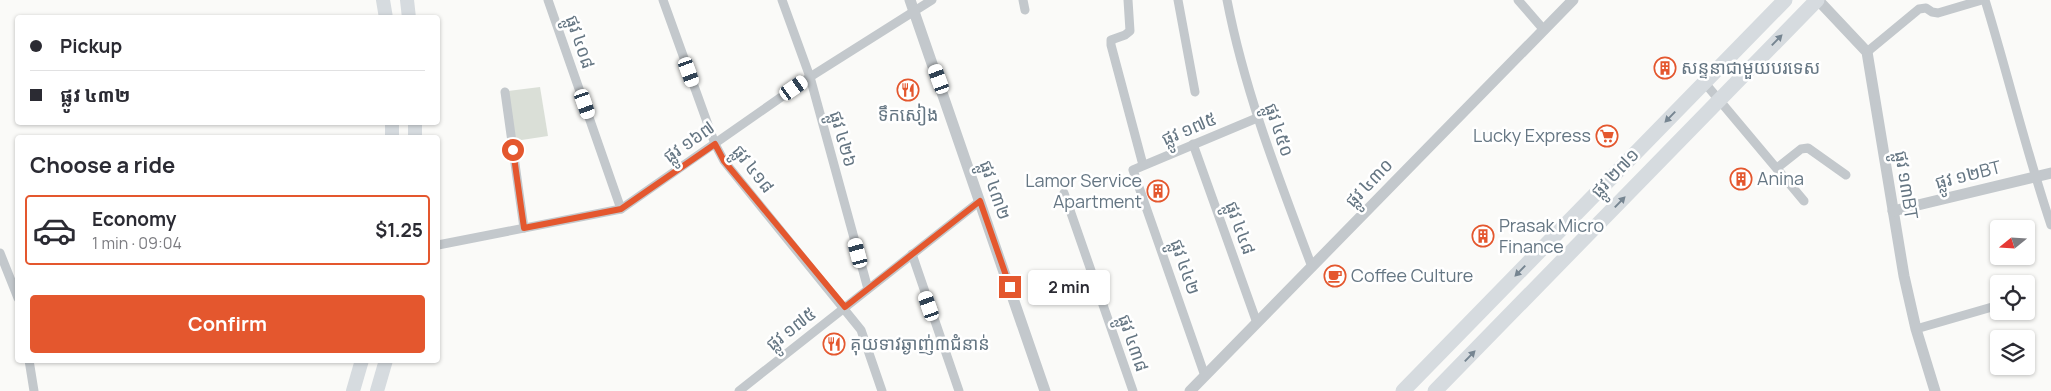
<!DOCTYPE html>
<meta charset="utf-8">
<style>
body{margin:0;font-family:Manrope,"Noto Sans Khmer",sans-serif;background:#f7f7f7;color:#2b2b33;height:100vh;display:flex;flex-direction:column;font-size:19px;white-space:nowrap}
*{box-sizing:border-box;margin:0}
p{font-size:16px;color:#7c7c81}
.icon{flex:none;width:28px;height:28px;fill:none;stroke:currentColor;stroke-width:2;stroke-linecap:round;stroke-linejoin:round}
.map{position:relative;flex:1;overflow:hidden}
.details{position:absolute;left:15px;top:135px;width:425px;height:228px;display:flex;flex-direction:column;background:#fff;border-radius:5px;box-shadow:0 1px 4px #0004}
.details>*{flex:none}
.top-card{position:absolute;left:15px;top:15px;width:425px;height:110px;border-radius:5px;box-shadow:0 1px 4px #0004;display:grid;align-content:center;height:110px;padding:0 15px;background:#fff}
.needle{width:32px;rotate:252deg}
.tools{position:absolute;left:1990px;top:220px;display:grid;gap:10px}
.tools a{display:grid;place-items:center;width:45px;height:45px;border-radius:5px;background:#fff;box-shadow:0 1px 4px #0004;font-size:25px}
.end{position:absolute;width:22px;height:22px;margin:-11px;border:6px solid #e4572e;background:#fff;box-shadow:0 0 0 2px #fff}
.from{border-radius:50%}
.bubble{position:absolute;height:35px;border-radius:5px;background:#fff;box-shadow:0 1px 4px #0004;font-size:16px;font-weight:700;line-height:35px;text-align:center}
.car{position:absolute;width:15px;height:30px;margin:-15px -8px;border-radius:6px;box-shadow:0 0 4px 1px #0007;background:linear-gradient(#fff 24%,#345 0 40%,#fff 0 76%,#345 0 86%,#fff 0)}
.top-card b{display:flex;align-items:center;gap:18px;height:48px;font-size:19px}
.top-card b+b{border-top:1px solid #e1e1e2}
.top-card i{width:12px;height:12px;background:#2b2b33}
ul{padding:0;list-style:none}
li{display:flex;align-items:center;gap:15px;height:70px;margin:0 10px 8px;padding:0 5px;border:2px solid transparent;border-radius:5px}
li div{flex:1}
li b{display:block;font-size:19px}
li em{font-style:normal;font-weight:700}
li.selected{border-color:#e4572e}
li>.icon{width:45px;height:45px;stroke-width:1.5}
h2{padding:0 15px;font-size:22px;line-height:60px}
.button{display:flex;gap:10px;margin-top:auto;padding:10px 15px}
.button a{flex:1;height:58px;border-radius:5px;background:#e4572e;color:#fff;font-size:20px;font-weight:700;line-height:58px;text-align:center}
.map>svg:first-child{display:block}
</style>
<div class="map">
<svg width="2051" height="391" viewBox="0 0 2051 391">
<rect width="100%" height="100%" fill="#fafaf8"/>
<polygon fill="#dadfd7" points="540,87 548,136 515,141 508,91"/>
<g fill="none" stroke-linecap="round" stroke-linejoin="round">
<g stroke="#c3c8cc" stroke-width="9">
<polyline points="548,0 621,209"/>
<polyline points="663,0 715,144 724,161 861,330 882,391"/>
<polyline points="782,0 810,77 868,289"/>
<polyline points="1023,0 1025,10"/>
<polyline points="1128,0 1130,31 1125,35 1111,40 1111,45 1143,165"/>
<polyline points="1178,0 1195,92"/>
<path d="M 1227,0 C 1245,93 1279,179 1312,267"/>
<polyline points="1518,0 1544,30"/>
<path d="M 1985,0 C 2008,75 2026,151 2051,225"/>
<polyline points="1867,52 1919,9 1926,8 1932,12 1938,13 1982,0"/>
<polyline points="1704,82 1804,201"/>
<polyline points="505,92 524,228"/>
<polyline points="1193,144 1257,323"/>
<polyline points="1777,168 1801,149 1808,148 1846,175"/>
<polyline points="1064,193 1133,391"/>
<polyline points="438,245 621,209 810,77 932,0"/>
<polyline points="0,253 18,298"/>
<polyline points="912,254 959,391"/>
<polyline points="2026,294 2028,293"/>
<polyline points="1916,329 1999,305"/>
<polyline points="29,360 34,391"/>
<polyline points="1205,376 1133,170 1257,118"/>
<polyline points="739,391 980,201"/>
</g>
<g stroke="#c3c8cc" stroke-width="11">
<polyline points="910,0 1045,391"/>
<polyline points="1818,0 1867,52 1904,276 1916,329 1935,391"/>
<polyline points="1893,211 2051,173"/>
<polyline points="1190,391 1573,0"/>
</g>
<g stroke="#d6dbdf" stroke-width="14">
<polyline points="383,0 386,18"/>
<polyline points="407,0 409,18"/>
<polyline points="392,122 392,138"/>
<polyline points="415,138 415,122"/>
<polyline points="353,391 362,360"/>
<polyline points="377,391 386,360"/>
</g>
<g stroke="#d6dbdf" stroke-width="15">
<polyline points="1403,391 1785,0"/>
<polyline points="1435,391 1817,0"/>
</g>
</g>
<defs><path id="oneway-solid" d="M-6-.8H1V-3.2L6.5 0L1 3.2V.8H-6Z" transform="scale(1.25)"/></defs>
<g fill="#768591">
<use href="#oneway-solid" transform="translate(1777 40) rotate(-46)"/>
<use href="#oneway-solid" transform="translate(1670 117) rotate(134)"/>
<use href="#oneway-solid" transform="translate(1620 202) rotate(-46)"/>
<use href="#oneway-solid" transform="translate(1520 271) rotate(134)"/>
<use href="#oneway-solid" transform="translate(1470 356) rotate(-46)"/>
</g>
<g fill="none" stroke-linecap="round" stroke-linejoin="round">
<polyline stroke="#e4572e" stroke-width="6" points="513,150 524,228 621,209 715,144 724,161 845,307 980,201 1010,287"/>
</g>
<defs>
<g id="building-ring" transform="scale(1.125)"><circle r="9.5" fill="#fff" stroke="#e4572e" stroke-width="1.5"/><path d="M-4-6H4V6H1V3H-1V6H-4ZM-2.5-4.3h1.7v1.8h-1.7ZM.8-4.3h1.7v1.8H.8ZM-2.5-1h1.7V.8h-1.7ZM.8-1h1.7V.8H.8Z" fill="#e4572e"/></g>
<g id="restaurant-ring" transform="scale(1.125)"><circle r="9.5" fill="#fff" stroke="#e4572e" stroke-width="1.5"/><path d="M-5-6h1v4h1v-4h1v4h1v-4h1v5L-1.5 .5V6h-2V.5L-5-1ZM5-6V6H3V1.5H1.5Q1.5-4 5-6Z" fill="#e4572e"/></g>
<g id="supermarket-ring" transform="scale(1.125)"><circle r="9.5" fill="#fff" stroke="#e4572e" stroke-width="1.5"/><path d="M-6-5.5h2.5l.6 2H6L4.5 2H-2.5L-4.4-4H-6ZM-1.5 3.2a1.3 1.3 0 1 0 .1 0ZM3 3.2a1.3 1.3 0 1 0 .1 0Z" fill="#e4572e"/></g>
<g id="cafe-ring" transform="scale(1.125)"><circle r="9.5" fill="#fff" stroke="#e4572e" stroke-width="1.5"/><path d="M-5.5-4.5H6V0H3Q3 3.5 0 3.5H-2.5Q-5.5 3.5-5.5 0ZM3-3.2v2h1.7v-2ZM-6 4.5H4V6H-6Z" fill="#e4572e"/></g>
</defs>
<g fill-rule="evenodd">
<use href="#building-ring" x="1665" y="68"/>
<use href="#restaurant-ring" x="908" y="90"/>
<use href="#supermarket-ring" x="1607" y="136"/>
<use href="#building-ring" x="1741" y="179"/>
<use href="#building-ring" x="1158" y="191"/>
<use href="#building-ring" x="1483" y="236"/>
<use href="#cafe-ring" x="1335" y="276"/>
<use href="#restaurant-ring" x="834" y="344"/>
</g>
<g text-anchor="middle" stroke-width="5" stroke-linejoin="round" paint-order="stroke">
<g font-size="18" fill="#657683" stroke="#fff">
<text transform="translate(580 42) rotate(71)" y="6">ផ្លូវ ៤០៨</text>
<text transform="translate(1189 129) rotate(-23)" y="6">ផ្លូវ ១៧៥</text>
<text transform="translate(1279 130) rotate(71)" y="6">ផ្លូវ ៤៥០</text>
<text transform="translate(843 139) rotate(74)" y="6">ផ្លូវ ៤២៦</text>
<text transform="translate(689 142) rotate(-35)" y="6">ផ្លូវ ១៦៧</text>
<text transform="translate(753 169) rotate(52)" y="6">ផ្លូវ ៤១៨</text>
<text transform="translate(1615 173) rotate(-46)" y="6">ផ្លូវ ២៧១</text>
<text transform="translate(1968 175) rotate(-14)" y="6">ផ្លូវ ១២BT</text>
<text transform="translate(1369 183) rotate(-46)" y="6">ផ្លូវ ៤៣០</text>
<text transform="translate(1906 185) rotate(81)" y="6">ផ្លូវ ១៣BT</text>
<text transform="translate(995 190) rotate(71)" y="6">ផ្លូវ ៤៣២</text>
<text transform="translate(1240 228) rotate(70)" y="6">ផ្លូវ ៤៤៨</text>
<text transform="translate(1185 267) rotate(71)" y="6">ផ្លូវ ៤៤២</text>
<text transform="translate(791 329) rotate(-38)" y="6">ផ្លូវ ១៧៥</text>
<text transform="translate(1133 343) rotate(71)" y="6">ផ្លូវ ៤៣៨</text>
</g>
<g font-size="18" fill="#657683" stroke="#fff" text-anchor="start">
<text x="1681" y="74">សន្ទនាជាមួយបរទេស</text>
<text x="908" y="121" text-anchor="middle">ទឹកសៀង</text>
<text x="1591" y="142" text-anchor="end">Lucky Express</text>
<text x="1757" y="185">Anina</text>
<text x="1142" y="187" text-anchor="end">Lamor Service<tspan x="1142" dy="21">Apartment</tspan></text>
<text x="1499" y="232">Prasak Micro<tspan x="1499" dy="21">Finance</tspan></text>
<text x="1351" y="282">Coffee Culture</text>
<text x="850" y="350">គុយទាវឆ្ងាញ់៣ជំនាន់</text>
</g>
</g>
</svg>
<div class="tools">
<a><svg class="needle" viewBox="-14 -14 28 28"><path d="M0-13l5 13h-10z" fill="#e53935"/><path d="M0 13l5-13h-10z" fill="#7c7c81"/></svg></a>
<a><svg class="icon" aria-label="locate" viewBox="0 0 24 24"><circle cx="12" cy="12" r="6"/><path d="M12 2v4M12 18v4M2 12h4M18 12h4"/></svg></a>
<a><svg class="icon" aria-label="layers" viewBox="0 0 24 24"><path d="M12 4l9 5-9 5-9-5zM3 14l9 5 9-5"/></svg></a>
</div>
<i class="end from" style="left:513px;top:150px"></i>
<i class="end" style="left:1010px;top:287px"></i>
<div class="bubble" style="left:1028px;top:270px;width:82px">2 min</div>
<i class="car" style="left:689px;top:72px;rotate:160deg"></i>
<i class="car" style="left:939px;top:79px;rotate:340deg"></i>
<i class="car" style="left:794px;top:88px;rotate:55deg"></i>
<i class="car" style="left:585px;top:104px;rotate:161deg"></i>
<i class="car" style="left:858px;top:253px;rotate:345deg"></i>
<i class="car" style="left:929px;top:306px;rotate:341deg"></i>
<div class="top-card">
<b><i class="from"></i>Pickup</b>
<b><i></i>ផ្លូវ ៤៣២</b>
</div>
<section class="details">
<h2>Choose a ride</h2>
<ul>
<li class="selected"><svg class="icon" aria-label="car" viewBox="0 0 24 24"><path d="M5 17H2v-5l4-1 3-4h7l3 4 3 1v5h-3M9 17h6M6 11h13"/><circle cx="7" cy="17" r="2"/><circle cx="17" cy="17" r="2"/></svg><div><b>Economy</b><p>1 min · 09:04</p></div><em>$1.25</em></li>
</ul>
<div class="button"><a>Confirm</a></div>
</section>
</div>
